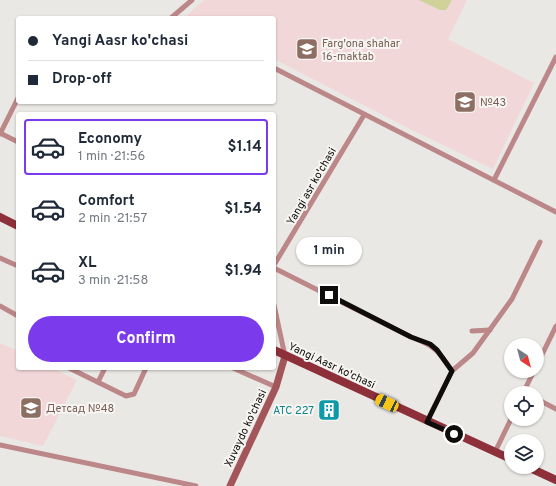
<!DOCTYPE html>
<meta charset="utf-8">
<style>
body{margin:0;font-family:Overpass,sans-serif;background:#f6f6f7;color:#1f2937;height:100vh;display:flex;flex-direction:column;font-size:15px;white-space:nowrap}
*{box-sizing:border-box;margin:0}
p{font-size:13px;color:#747a83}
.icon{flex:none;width:22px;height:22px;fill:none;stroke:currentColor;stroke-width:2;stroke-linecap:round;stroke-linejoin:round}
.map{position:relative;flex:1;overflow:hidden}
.details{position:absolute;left:16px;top:112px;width:260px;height:258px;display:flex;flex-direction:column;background:#fff;border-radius:4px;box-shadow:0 1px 3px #0004}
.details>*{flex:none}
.top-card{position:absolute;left:16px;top:16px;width:260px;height:88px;border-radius:4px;box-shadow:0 1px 3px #0004;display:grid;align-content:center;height:88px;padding:0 12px;background:#fff}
.needle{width:26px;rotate:144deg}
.fabs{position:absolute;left:504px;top:338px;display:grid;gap:8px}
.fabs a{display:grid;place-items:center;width:40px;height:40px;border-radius:50%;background:#fff;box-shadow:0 1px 3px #0004;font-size:20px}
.end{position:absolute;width:18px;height:18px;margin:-9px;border:5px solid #0e0d0c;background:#fff;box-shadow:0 0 0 2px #fff}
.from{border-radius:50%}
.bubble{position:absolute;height:28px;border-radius:14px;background:#fff;box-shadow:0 1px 3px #0004;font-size:13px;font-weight:700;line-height:28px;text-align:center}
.car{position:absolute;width:12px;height:24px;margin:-12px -6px;border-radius:5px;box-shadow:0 0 3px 1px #0007;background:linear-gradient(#f5c518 24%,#345 0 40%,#f5c518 0 76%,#345 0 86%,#f5c518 0)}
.top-card b{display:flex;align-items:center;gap:14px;height:38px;font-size:15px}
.top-card b+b{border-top:1px solid #e0e1e3}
.top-card i{width:10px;height:10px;background:#1f2937}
ul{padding:7px 0 0;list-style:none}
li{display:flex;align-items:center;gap:12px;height:56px;margin:0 8px 6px;padding:0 4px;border:2px solid transparent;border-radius:4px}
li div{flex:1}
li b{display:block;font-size:15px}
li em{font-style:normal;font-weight:700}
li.active{border-color:#7c3aed}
li>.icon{width:36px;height:36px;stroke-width:1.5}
.button{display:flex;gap:8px;margin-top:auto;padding:8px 12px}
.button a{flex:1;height:46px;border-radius:24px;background:#7c3aed;color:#fff;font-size:16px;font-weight:700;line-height:46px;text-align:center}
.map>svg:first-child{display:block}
</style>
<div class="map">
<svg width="556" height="486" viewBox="0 0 556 486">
<rect width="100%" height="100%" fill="#eae8e5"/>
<g fill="#f2d7d8">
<polygon points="204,0 467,0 448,39 534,83 493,169 410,129 274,59 274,18 193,18 187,15"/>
<polygon points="0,343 18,351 18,368 52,368 77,380 43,446 0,436"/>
</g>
<polygon fill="#cfd399" points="419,0 452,0 446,10 440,10"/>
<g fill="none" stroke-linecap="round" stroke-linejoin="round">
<g stroke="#bc8788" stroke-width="5">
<polyline points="171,18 192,0"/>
<polyline points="274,68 556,212"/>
<polyline points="0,133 18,142"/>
<polyline points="0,134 18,98"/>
<polyline points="494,180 556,57"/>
<polyline points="0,258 18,266"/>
<polyline points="274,265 364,115"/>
<path d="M 274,268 L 411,337 C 435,346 438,350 452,371"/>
<polyline points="274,305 285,356"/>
<polyline points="0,306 18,316"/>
<polyline points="472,331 490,330"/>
<polyline points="537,365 556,326"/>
<polyline points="69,368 126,396 134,394 146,368"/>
<polyline points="233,368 276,387"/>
<polyline points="98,382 105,368"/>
<polyline points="523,393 534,371"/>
<polyline points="537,399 556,409"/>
<polyline points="427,421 452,371 473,353 512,299 540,242"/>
<polyline points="0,445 196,486"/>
<polyline points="495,452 511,419"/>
</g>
<polyline stroke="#a2565a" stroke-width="7" points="230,486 276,387 285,356"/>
<g stroke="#8d303a" stroke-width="8">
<polyline points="0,217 18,226"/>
<polyline points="274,350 511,459"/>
<polyline points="528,467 556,480"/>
</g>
</g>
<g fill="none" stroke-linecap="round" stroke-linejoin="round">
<polyline stroke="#0e0d0c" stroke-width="5" points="329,295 411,337 430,344 437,350 452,371 427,422 454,434"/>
</g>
<defs>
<g id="school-square" transform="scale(1.15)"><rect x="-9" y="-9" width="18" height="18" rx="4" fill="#8d6e63" stroke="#f7f5f2"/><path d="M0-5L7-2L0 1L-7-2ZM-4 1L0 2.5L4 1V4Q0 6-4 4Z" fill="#fff"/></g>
<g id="building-square" transform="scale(1.15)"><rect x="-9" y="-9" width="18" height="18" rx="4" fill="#0f9aa8" stroke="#f7f5f2"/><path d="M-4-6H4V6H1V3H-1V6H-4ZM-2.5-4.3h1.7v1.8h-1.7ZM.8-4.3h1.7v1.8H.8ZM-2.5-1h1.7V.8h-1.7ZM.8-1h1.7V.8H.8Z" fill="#fff"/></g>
</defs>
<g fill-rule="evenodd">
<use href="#school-square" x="307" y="49"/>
<use href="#school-square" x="465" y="102"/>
<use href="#school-square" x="31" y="408"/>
<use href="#building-square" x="329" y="410"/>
</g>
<g text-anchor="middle" stroke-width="4" stroke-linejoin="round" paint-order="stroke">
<g font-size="11" fill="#785e54" stroke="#f7f5f2" text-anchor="start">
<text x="322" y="47">Farg'ona shahar<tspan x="322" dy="13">16-maktab</tspan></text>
<text x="480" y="106">№43</text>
<text x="46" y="412">Детсад №48</text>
</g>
<g font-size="11" fill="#0e0d0c" stroke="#f7f5f2">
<text transform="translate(311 186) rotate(-60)" y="4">Yangi asr ko'chasi</text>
<text transform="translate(332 365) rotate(25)" y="4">Yangi Aasr ko'chasi</text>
<text transform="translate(245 428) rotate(-65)" y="4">Xuvaydo ko'chasi</text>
</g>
<g font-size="11" fill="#0d838f" stroke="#f7f5f2" text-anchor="end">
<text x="314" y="414">АТС 227</text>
</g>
</g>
</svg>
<div class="fabs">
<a><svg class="needle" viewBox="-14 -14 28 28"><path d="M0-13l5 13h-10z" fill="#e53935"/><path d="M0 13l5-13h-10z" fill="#747a83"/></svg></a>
<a><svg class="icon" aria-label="locate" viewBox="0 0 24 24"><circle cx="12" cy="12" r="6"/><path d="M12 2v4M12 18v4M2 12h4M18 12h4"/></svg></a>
<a><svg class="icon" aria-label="layers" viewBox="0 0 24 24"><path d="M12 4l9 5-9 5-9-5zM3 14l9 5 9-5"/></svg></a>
</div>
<i class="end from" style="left:454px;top:434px"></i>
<i class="end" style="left:329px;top:295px"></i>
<div class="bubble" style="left:296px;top:237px;width:66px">1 min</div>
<i class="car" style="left:387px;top:403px;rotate:295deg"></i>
<div class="top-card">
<b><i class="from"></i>Yangi Aasr ko'chasi</b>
<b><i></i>Drop-off</b>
</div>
<section class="details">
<ul>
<li class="active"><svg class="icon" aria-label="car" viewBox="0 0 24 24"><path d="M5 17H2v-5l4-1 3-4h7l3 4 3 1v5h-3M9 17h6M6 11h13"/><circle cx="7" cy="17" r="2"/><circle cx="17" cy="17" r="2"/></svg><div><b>Economy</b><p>1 min · 21:56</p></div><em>$1.14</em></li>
<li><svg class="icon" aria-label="car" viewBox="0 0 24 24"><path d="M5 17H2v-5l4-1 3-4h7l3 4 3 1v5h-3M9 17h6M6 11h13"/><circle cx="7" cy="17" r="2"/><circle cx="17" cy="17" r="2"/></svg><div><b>Comfort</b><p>2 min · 21:57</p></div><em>$1.54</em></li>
<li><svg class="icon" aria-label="car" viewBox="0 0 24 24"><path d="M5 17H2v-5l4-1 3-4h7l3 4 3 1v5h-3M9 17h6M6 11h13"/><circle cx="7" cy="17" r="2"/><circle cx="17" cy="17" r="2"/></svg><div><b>XL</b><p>3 min · 21:58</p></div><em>$1.94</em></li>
</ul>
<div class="button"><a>Confirm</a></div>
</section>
</div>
